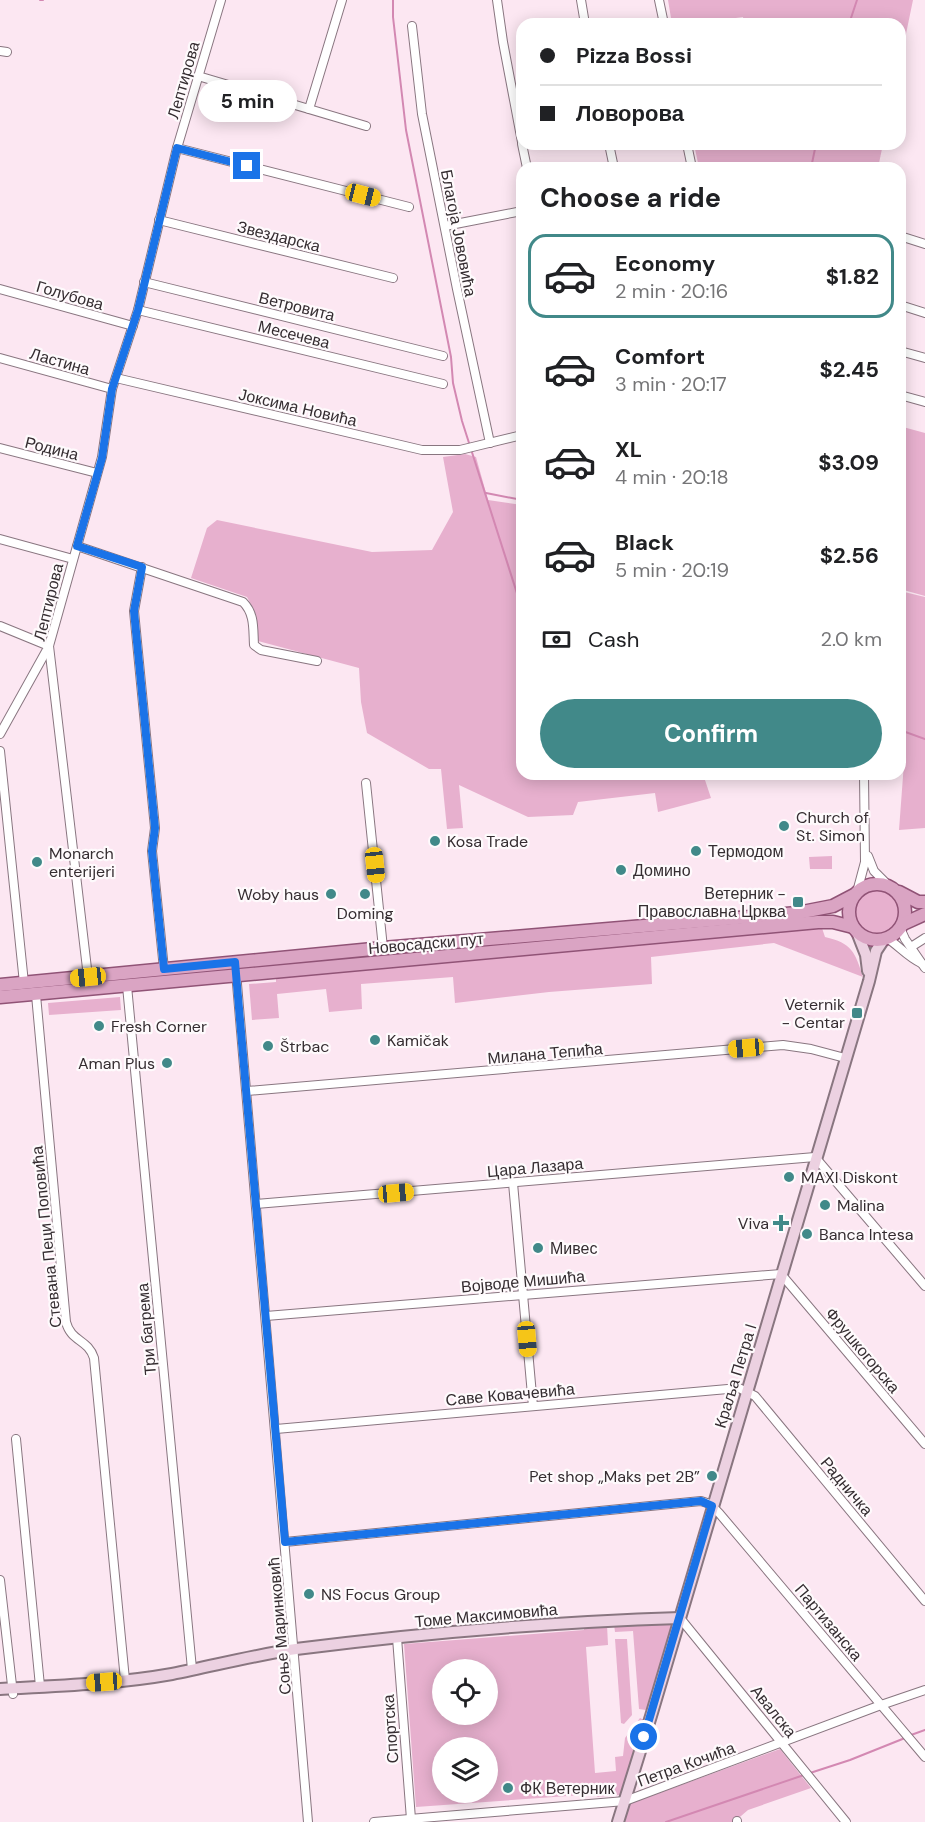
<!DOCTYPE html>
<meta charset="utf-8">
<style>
body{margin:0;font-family:"DM Sans",sans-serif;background:#f6f6f6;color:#202124;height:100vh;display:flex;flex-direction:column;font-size:22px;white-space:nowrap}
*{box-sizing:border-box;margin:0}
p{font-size:20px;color:#757577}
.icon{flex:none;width:33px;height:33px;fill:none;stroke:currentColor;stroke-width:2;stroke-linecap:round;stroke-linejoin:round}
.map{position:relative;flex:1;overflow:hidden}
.drawer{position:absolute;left:516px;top:162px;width:390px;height:618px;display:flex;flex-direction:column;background:#fff;border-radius:18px;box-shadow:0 3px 15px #0003}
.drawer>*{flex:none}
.guide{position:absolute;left:516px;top:18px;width:390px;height:132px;border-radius:18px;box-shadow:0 3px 15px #0003;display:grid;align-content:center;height:132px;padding:0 24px;background:#fff}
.buttons{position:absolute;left:432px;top:1659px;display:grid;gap:12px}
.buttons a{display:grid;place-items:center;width:66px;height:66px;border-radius:50%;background:#fff;box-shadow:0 3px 15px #0003;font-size:30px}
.end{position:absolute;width:27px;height:27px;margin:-14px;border:8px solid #1a73e8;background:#fff;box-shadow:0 0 0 3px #fff}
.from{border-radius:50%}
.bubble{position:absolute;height:42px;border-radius:21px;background:#fff;box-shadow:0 3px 15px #0003;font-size:20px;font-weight:700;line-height:42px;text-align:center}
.car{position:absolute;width:18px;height:36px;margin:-18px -9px;border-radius:8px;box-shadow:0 0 4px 2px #0007;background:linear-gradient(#f5c518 24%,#345 0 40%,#f5c518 0 76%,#345 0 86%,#f5c518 0)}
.guide b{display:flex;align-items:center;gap:21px;height:57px;font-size:22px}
.guide b+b{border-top:2px solid #e0e0e0}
.guide i{width:15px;height:15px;background:#202124}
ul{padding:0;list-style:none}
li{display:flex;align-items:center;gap:18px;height:84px;margin:0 12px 9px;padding:0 12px;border:3px solid transparent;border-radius:18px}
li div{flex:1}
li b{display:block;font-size:22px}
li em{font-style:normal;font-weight:700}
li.on{border-color:#418989}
li>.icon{width:54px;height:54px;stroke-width:1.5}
h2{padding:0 24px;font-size:27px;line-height:72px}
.pay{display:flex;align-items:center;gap:15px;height:66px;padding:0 24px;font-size:22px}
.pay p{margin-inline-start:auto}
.action{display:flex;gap:12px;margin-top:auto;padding:12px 24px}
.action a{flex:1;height:69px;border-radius:36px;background:#418989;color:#fff;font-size:24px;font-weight:700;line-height:69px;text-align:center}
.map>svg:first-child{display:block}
</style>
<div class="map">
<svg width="925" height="1822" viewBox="0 0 925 1822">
<rect width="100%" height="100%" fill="#fce7f2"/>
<g fill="#e7b0ce" fill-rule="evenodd">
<polygon points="668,0 913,0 900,63 900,24 744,24 743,17 692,24 672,24"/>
<polygon points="694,144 883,144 878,168 699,168"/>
<polygon points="903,427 925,433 925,596 900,589 900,432"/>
<polygon points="465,454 476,457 488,500 522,505 522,774 703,774 711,798 658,812 655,793 578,802 573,815 528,817 459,785 463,828 447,829 441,769 429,769 367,733 361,702 359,668 258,641 256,614 247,597 191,578 207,528 217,520 372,552 432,550 453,512 443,457"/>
<polygon points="900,591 925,597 925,828 899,830 906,736 906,728 900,726"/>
<polygon points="832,856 832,869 810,869 809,857"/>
<circle cx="877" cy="912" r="22"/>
<path d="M 822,928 L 825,937 C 852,943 855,952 863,977 L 774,943 L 651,957 L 652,984 L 549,992 L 455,1003 L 453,977 L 361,984 L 362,1009 L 329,1012 L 326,989 L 277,994 L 279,1018 L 252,1020 L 249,984 L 276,982 L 276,978 Z"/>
<polygon points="120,997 121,1010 49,1015 48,1003"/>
<polygon points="672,1623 647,1709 646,1710 639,1709 633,1631 615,1632 614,1624"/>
<path d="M 607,1625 L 608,1645 L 586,1647 L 595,1773 L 616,1771 L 615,1757 L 623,1756 L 625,1738 L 640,1718 L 644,1720 L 620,1795 L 597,1797 L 596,1794 L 416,1807 L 404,1644 L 584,1630 L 584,1627 ZM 442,1670 L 488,1670 L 488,1714 L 442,1714 ZM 442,1748 L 488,1748 L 488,1792 L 442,1792 Z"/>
<polygon points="615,1639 627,1639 632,1715 624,1724 621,1723"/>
<polygon points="780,1749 811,1788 748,1810 734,1822 623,1822 629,1804"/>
</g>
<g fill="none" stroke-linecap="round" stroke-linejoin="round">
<g stroke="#d388b2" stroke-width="2">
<polyline points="40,0 43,0"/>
<polyline points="393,0 393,17 406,130 451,357 453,383 462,421 522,609"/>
<polyline points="849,24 857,0"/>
<polyline points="811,168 816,144"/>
<polyline points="486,493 522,500"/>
<polyline points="900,730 925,739"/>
<polyline points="911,1735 925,1730"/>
<polyline points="810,1773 850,1760 905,1738"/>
<polyline points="666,1822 804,1775"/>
</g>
<g stroke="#897680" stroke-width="10">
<g id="street">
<polyline points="497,0 503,42 522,142"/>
<polyline points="581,0 585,24"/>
<polyline points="659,0 664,24"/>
<polyline points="412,26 422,114 457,289 490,443"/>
<polyline points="0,51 7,52"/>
<polyline points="198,76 366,126"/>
<polyline points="309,109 342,0"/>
<polyline points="522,144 527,168"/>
<polyline points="609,144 614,168"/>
<polyline points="687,144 692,168"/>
<polyline points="177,148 409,207"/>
<polyline points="159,220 393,278"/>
<polyline points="445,226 522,211"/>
<polyline points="900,236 925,244"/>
<polyline points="144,282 443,356"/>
<polyline points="0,289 133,326"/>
<polyline points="900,305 925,313"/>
<polyline points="138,310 443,384"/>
<polyline points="900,351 925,358"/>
<polyline points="0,358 112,389"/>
<polyline points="116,378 422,450 460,450 522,435"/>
<polyline points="900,395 925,402"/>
<polyline points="0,448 97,473"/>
<polyline points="0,539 73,559"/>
<path d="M 77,546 L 243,602 C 255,614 253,629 254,645 L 261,650 L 317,661"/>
<polyline points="142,567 134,611 155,828 152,851 164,969"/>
<polyline points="0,626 49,646 0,734"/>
<polyline points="0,751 24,983"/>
<polyline points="366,783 383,948"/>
<polyline points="868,856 874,871 889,886"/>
<polyline points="857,892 865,862 864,774"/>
<polyline points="900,928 905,939 925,968"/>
<path d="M 887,938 C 899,946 908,957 921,963"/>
<polyline points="911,947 925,938"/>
<polyline points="236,972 308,1822"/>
<polyline points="88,977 49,646 102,457 112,389 138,310 177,148 221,0"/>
<polyline points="127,986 192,1669"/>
<path d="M 36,995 L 66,1322 C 71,1342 88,1339 94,1358 L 125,1680"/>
<polyline points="247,1091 783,1045 811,1049 845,1058"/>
<polyline points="513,1183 533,1406"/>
<polyline points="256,1204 815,1157 925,1286"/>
<polyline points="266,1316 781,1274 925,1444"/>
<polyline points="276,1429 739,1388 755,1396 925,1601"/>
<polyline points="16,1439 40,1686"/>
<polyline points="285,1542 701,1501 710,1504 719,1513 925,1757"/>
<polyline points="0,1580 13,1694"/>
<polyline points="680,1618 846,1822"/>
<polyline points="397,1638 411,1819"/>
<polyline points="737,1821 737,1822"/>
<polyline points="374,1822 625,1801 881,1705 925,1690"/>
</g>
</g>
<g stroke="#897680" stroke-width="14">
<g id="secondary">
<polyline points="857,932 866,955 868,971"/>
<path d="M 0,1689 C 57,1686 116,1684 172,1674 C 213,1666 254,1655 296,1649 C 422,1633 553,1622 680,1618"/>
<polyline points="618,1822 651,1716 869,981 876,951 884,939"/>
</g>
</g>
<g stroke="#905376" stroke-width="15">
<g id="primary">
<circle cx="877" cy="912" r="28"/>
<polyline points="899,892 918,902 925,902"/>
<polyline points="903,924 925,914"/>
<polyline points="0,985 383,948 797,913 833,906 854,895"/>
<polyline points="0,997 818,922 833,922 853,927"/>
</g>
</g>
<use href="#street" stroke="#fff" stroke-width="8"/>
<use href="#secondary" stroke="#ecd1e1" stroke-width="10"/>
<use href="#primary" stroke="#daa4c3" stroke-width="12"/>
</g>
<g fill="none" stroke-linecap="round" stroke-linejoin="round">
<polyline stroke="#1a73e8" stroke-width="8" points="247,166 177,148 138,310 112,389 102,458 77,546 142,567 134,611 155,828 152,851 164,969 235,962 285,1542 701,1501 712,1506 644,1737"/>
</g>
<g fill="#418989" stroke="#fefafc" stroke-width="2">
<circle cx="784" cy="826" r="6"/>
<circle cx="435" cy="841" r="6"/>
<circle cx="696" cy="851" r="6"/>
<circle cx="37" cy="862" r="6"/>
<circle cx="621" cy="870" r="6"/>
<circle cx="331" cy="894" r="6"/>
<circle cx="365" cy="894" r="6"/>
<rect x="792" y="896" width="12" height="12" rx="3"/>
<rect x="851" y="1007" width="12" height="12" rx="3"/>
<circle cx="99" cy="1026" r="6"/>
<circle cx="375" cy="1040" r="6"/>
<circle cx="268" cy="1046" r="6"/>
<circle cx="167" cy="1063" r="6"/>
<circle cx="789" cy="1177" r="6"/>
<circle cx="825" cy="1205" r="6"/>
<path d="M778 1214h6v6h6v6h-6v6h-6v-6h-6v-6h6z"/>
<circle cx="807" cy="1234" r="6"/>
<circle cx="538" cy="1248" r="6"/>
<circle cx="712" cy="1476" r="6"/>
<circle cx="309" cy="1594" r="6"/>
<circle cx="508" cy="1788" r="6"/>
</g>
<g text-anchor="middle" stroke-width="4.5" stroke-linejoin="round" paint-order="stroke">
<g font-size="16" fill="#352d31" stroke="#fefafc">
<text transform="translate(183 80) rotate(-74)" y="6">Лептирова</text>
<text transform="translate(459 233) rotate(79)" y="6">Благоја Јововића</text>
<text transform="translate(279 236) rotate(14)" y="6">Звездарска</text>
<text transform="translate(70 295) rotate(16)" y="6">Голубова</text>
<text transform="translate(297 306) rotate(14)" y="6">Ветровита</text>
<text transform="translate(294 334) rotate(14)" y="6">Месечева</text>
<text transform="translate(60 361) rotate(16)" y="6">Ластина</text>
<text transform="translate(298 407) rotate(13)" y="6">Јоксима Новића</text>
<text transform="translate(52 448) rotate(14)" y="6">Родина</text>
<text transform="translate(48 602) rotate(-76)" y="6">Лептирова</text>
<text transform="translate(426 943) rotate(-5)" y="6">Новосадски пут</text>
<text transform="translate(545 1053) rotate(-5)" y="6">Милана Тепића</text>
<text transform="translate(535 1167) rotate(-5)" y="6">Цара Лазара</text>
<text transform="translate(46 1237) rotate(-96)" y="6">Стевана Пеци Поповића</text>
<text transform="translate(523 1281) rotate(-5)" y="6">Војводе Мишића</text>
<text transform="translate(146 1329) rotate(-95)" y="6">Три багрема</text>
<text transform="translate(863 1350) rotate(50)" y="6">Фрушкогорска</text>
<text transform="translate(735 1376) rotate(-73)" y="6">Краља Петра I</text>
<text transform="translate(510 1394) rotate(-5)" y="6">Саве Ковачевића</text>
<text transform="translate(847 1486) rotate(50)" y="6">Радничка</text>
<text transform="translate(486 1615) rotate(-5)" y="6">Томе Максимовића</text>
<text transform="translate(829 1622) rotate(50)" y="6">Партизанска</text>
<text transform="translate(279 1626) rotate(-95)" y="6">Соње Маринковић</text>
<text transform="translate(774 1711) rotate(51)" y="6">Авалска</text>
<text transform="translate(390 1729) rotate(-94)" y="6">Спортска</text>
<text transform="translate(686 1764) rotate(-20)" y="6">Петра Кочића</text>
</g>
<g font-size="16" fill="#352d31" stroke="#fefafc" text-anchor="start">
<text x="796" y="823">Church of<tspan x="796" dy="18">St. Simon</tspan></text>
<text x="447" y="847">Kosa Trade</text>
<text x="708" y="857">Термодом</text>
<text x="49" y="859">Monarch<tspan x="49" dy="18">enterijeri</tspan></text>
<text x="633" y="876">Домино</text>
<text x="786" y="899" text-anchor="end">Ветерник -<tspan x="786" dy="18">Православна Црква</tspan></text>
<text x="319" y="900" text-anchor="end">Woby haus</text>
<text x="365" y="919" text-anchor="middle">Doming</text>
<text x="845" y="1010" text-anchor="end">Veternik<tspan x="845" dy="18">- Centar</tspan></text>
<text x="111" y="1032">Fresh Corner</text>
<text x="387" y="1046">Kamičak</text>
<text x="280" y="1052">Štrbac</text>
<text x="155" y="1069" text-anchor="end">Aman Plus</text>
<text x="801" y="1183">MAXI Diskont</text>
<text x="837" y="1211">Malina</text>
<text x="769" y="1229" text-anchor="end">Viva</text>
<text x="819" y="1240">Banca Intesa</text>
<text x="550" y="1254">Мивес</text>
<text x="700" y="1482" text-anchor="end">Pet shop „Maks pet 2B”</text>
<text x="321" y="1600">NS Focus Group</text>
<text x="520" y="1794">ФК Ветерник</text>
</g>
</g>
</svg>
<div class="buttons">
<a><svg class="icon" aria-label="locate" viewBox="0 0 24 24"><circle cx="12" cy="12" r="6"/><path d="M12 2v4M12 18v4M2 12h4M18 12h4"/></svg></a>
<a><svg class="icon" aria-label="layers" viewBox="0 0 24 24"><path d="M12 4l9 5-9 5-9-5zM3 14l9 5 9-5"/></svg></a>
</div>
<i class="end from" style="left:644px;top:1737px"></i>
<i class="end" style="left:247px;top:166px"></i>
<div class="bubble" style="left:198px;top:80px;width:99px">5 min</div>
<i class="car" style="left:363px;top:195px;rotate:104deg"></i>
<i class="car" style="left:375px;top:865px;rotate:174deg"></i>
<i class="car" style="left:88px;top:977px;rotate:264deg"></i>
<i class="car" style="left:746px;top:1048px;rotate:265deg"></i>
<i class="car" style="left:396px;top:1193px;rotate:85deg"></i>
<i class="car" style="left:527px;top:1339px;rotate:175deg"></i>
<i class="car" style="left:104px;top:1682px;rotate:266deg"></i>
<div class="guide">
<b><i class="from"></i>Pizza Bossi</b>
<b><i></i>Ловорова</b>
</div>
<section class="drawer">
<h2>Choose a ride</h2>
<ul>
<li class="on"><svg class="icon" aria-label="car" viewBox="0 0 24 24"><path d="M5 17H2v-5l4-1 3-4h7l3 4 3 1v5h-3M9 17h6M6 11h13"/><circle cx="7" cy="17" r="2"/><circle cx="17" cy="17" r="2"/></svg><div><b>Economy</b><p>2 min · 20:16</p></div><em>$1.82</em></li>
<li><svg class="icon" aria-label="car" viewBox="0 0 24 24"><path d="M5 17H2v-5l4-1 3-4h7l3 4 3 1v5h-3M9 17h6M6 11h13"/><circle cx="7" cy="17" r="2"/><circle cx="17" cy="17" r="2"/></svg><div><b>Comfort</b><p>3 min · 20:17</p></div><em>$2.45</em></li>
<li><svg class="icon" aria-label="car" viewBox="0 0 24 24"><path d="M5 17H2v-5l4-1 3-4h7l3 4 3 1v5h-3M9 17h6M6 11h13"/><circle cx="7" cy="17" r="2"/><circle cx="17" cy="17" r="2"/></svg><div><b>XL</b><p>4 min · 20:18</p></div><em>$3.09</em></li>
<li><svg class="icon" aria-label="car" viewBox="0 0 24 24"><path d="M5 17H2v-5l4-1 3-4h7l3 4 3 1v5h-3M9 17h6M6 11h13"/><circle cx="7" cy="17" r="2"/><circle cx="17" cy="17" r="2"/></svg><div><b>Black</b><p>5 min · 20:19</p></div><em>$2.56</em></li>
</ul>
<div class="pay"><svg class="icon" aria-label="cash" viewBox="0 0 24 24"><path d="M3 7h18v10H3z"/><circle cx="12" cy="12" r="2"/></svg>Cash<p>2.0 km</p></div>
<div class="action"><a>Confirm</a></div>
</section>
</div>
